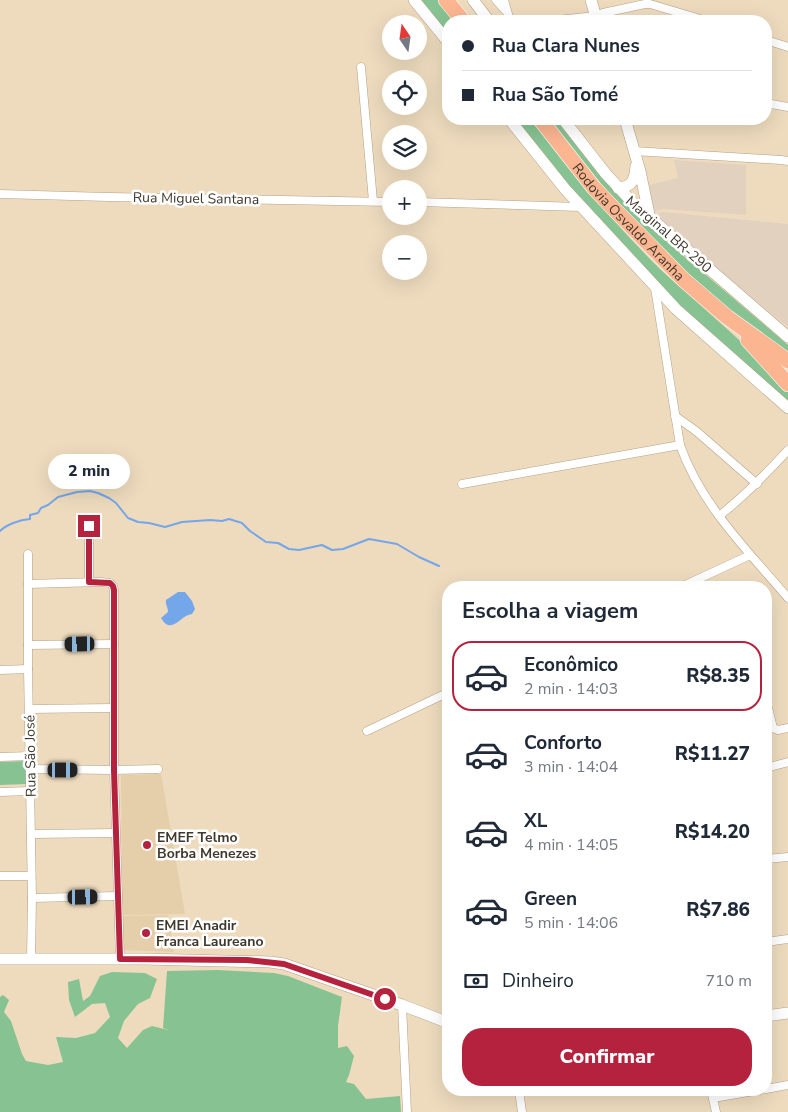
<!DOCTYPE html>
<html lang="pt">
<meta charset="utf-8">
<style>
body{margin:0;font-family:"Nunito Sans",sans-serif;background:#f2f2f3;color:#1f2937;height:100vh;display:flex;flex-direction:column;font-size:19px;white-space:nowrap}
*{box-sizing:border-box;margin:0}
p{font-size:16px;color:#747a83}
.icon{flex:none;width:28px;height:28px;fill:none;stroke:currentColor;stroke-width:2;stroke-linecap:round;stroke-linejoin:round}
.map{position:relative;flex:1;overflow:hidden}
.panel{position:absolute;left:442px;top:581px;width:330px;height:515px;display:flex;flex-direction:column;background:#fff;border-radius:20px;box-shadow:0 5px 20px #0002}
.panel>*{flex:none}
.top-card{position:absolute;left:442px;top:15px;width:330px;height:110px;border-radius:20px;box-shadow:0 5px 20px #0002;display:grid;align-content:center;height:110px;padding:0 20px;background:#fff}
.needle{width:32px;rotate:347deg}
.buttons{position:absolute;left:382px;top:15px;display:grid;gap:10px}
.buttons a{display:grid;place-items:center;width:45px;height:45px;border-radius:50%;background:#fff;box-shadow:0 5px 20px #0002;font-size:25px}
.end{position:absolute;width:22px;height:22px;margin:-11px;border:6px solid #b5223d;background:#fff;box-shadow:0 0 0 2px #fff}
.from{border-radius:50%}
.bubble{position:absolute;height:35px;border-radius:18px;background:#fff;box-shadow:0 5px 20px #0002;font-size:16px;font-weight:800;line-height:35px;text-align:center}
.car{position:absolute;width:15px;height:30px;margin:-15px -8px;border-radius:6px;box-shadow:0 0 4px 1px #0007;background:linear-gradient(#222 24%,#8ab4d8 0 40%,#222 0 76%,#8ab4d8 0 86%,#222 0)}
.top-card b{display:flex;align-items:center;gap:18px;height:48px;font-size:19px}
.top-card b+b{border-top:1px solid #e0e1e3}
.top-card i{width:12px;height:12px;background:#1f2937}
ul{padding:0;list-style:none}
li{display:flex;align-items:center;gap:15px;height:70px;margin:0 10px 8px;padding:0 10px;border:2px solid transparent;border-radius:20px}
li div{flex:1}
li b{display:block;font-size:19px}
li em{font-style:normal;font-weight:800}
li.selected{border-color:#b5223d}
li>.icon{width:45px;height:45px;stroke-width:1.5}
h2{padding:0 20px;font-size:22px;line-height:60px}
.pay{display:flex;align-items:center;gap:12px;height:55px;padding:0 20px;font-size:19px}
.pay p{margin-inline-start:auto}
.primary-button{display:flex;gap:10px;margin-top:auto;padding:10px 20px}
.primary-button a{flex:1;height:58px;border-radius:20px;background:#b5223d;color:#fff;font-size:20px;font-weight:800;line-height:58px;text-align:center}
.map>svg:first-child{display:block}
</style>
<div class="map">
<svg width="788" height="1112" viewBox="0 0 788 1112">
<rect width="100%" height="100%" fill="#eedbbe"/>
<g fill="#e5ceaa">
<polygon points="161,774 185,914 122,915 121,775"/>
<polygon points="168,915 174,952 123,950 122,916"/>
</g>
<g fill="#e3d1c0">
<polygon points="674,160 746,165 746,215 663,209 654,211 649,185 678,178"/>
<polygon points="663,212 788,224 788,327 658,222 656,216 657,214"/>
</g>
<g fill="#87c293">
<polygon points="420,0 438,0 454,21 449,21 449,36"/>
<path d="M 515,119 L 531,119 C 572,171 613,223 660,269 C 679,287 699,303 717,320 C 742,342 766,365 788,390 L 788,404 L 660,289 L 589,213 Z"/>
<polygon points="549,119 557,119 595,166 629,205 652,229 788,345 788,356 749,328 675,262 614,200"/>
<polygon points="26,761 27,784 0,785 0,762"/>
<polygon points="218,970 274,973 288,976 342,997 338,1026 338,1048 347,1046 354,1056 349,1075 346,1082 354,1084 366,1099 400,1096 401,1112 0,1112 0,997 3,995 9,1000 4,1012 11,1021 22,1054 26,1061 48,1065 63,1062 56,1037 76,1038 95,1033 110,1017 105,1003 92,1004 75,1017 69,1000 68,982 79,979 83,1001 90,996 100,976 112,972 145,973 157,979 150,998 138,1004 124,1021 118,1038 127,1048 143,1030 152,1026 168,1030 163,1028 167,971"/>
</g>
<path fill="#74a6ea" d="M 178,592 L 185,592 L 192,601 L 195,609 L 192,614 C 180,615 172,636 161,618 L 168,612 C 168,607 165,604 166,600 Z"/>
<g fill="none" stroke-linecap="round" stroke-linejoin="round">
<path stroke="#74a6ea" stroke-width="2" d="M 0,531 C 7,524 20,520 30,519 L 30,515 L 38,513 L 41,508 L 48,505 L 58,497 L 77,492 L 90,491 L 98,493 L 109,498 L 116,503 L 128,518 L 138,522 L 149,523 L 165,527 L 182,522 L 210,520 L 222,521 L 229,519 L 242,523 L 250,531 L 266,542 L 278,543 L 289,549 L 299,550 L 322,545 L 332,550 L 343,549 L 369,539 L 397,544 L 419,557 L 439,566"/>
<g stroke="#b4a286" stroke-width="9">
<g id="street">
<polyline points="496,0 505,10"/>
<polyline points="504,0 510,21"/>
<polyline points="549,21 595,16 603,13 645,4 650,4 707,21"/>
<polyline points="766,40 788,47"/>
<polyline points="361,67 373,201"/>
<polyline points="766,103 788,107"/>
<polyline points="634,151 781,160 788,161"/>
<polyline points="0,194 108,197 391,202"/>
<polyline points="419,202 580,207"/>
<path d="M 655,288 L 680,445 C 701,505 748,551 788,598"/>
<polyline points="675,416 696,431 757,484"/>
<polyline points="462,484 680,445"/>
<path d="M 719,516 C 745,496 766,474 788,450"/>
<polyline points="89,526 89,582"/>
<polyline points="28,554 28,669 32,898 31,959"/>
<polyline points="28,584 101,582 110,583 113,586 114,590 114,770 120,959"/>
<polyline points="679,588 750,555"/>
<polyline points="28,645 114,644"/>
<polyline points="0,670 28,669"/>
<polyline points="766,700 773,728 778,730 788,728"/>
<polyline points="29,709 113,708"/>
<polyline points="367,731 449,692"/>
<polyline points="0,757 30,756"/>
<polyline points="766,768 788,762"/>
<polyline points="30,769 114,770 158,769"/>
<polyline points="0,792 30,791"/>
<polyline points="31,834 115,833"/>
<polyline points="766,859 788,857"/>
<polyline points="0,876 31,876"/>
<polyline points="32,898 118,896"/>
<polyline points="766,942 788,939"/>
<polyline points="402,1005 407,1112"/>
<polyline points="766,1089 788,1085"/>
<polyline points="519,1090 522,1112"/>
<polyline points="711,1090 716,1112"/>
<polyline points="713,1098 760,1090"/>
</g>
</g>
<g stroke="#b4a286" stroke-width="12">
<g id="secondary">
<polyline points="414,0 449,43"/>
<polyline points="473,0 489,21"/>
<polyline points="591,0 597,21"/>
<polyline points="509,119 565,189 676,309 788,408"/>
<polyline points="563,119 606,174 632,202 788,337"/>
<polyline points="625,119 640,171 650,219"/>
<path d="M 618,188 C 633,187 635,179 636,166"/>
<polyline points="0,959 144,959 270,962 284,964 402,1005 449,1023"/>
<polyline points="766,1016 788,1013"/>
</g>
</g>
<g stroke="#fff" stroke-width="16">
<g id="highway">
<polyline points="446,0 463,21"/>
<path id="s1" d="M 540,119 L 594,188 L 614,209 L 684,280 L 727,317 L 788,361"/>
<polyline points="748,340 788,384"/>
</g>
</g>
<use href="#street" stroke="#fff" stroke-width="8"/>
<use href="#secondary" stroke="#fff" stroke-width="11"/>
<use href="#highway" stroke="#fbb591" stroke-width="15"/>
</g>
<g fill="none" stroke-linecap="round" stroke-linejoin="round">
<polyline stroke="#b5223d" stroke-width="6" points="89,526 89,582 110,583 113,586 114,590 114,770 120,959 247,960 284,964 385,999"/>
</g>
<g fill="#b5223d" stroke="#fff" stroke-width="2">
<circle cx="147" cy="845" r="5"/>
<circle cx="146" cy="933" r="5"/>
</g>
<g text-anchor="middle" stroke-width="5" stroke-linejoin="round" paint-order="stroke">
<g font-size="14" fill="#3f382c" stroke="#fff">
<text transform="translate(196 198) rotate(1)" y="5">Rua Miguel Santana</text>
<text dy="5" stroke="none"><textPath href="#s1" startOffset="136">Rodovia Osvaldo Aranha</textPath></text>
<text transform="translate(669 234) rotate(41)" y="5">Marginal BR-290</text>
<text transform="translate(30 756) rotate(-91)" y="5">Rua São José</text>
</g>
<g font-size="14" font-weight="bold" fill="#3f382c" stroke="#fff" text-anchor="start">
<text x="157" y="842">EMEF Telmo<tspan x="157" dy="16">Borba Menezes</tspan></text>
<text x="156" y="930">EMEI Anadir<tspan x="156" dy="16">Franca Laureano</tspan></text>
</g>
</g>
</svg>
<div class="buttons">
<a><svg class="needle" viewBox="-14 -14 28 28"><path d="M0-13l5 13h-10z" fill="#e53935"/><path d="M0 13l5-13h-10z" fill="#747a83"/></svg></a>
<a><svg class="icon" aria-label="locate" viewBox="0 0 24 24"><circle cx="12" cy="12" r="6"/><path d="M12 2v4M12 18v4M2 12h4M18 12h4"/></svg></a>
<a><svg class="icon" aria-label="layers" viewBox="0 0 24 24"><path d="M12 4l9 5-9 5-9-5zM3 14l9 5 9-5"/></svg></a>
<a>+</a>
<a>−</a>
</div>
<i class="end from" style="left:385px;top:999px"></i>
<i class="end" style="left:89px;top:526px"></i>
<div class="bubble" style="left:48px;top:454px;width:82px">2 min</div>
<i class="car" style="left:80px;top:644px;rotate:269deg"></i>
<i class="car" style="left:63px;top:770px;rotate:90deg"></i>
<i class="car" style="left:83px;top:897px;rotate:89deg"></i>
<div class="top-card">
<b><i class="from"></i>Rua Clara Nunes</b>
<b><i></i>Rua São Tomé</b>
</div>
<section class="panel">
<h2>Escolha a viagem</h2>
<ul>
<li class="selected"><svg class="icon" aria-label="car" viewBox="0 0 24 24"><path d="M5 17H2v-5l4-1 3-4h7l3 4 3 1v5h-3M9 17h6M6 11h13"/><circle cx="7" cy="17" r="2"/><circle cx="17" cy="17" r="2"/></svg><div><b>Econômico</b><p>2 min · 14:03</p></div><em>R$8.35</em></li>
<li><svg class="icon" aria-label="car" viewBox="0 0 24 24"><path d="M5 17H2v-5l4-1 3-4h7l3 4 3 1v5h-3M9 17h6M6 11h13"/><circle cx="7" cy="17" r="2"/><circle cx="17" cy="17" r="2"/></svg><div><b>Conforto</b><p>3 min · 14:04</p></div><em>R$11.27</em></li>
<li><svg class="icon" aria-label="car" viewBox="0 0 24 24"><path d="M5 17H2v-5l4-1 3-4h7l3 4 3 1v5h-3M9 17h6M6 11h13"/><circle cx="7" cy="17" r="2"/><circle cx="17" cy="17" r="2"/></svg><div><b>XL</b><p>4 min · 14:05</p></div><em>R$14.20</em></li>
<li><svg class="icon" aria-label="car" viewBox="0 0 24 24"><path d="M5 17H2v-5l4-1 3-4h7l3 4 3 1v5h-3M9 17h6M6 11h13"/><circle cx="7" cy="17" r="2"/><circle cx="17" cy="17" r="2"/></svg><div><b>Green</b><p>5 min · 14:06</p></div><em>R$7.86</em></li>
</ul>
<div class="pay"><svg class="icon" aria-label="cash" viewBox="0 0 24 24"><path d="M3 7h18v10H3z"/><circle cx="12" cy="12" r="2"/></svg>Dinheiro<p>710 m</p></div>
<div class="primary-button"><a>Confirmar</a></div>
</section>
</div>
